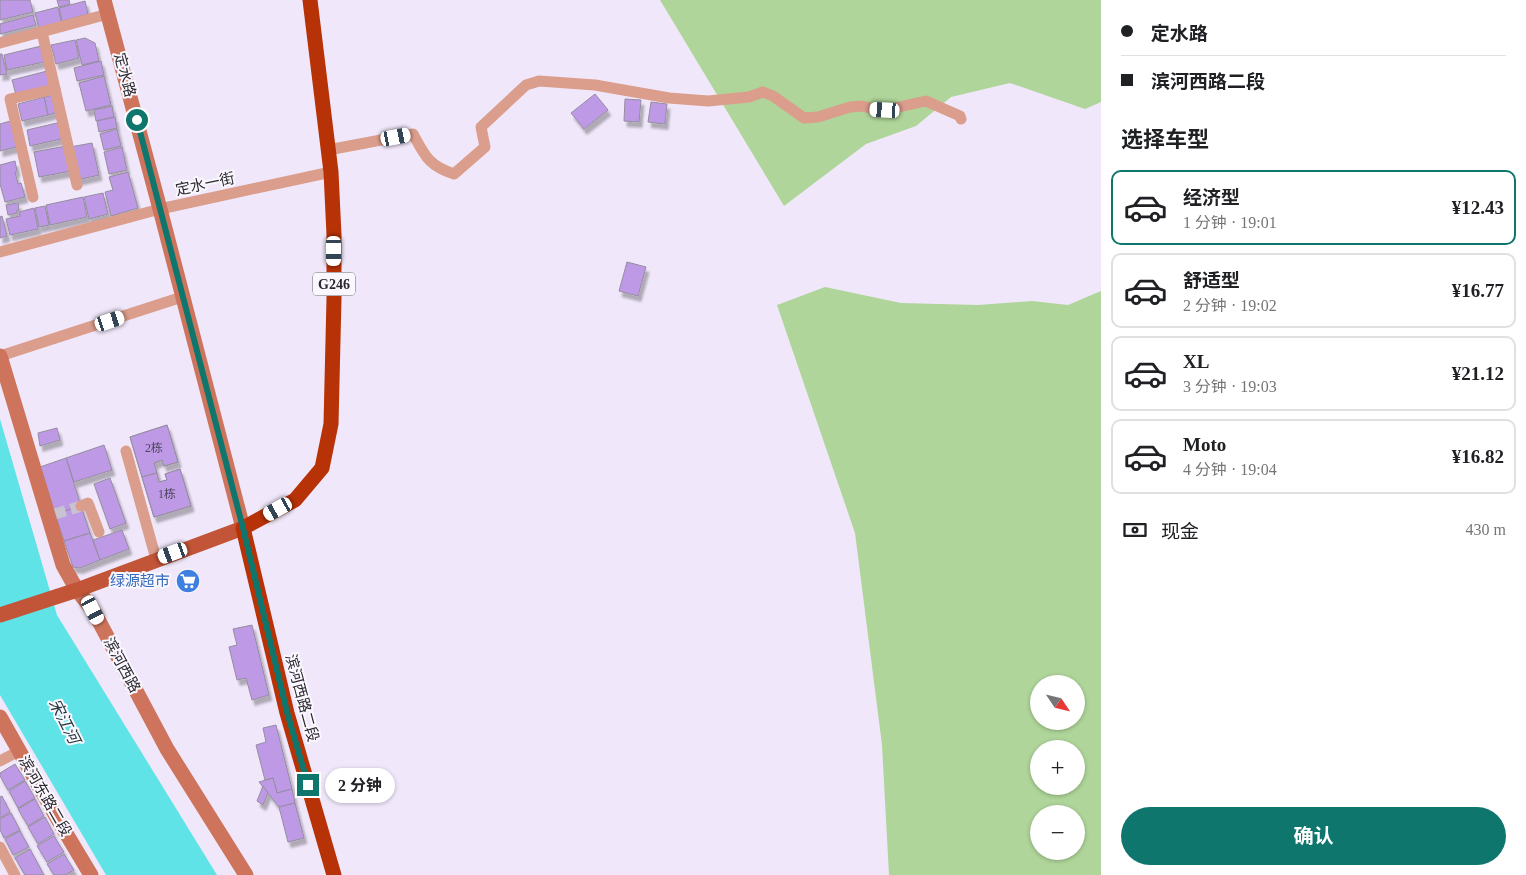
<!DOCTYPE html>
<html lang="zh">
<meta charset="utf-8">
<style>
body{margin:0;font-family:"Times New Roman","Noto Sans SC",serif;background:#f6f6f6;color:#202124;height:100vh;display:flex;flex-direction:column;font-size:19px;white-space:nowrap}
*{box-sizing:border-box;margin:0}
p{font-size:16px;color:#757577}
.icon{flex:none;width:28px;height:28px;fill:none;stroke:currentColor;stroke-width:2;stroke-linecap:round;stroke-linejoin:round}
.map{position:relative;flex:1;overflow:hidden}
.side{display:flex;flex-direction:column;background:#fff;width:425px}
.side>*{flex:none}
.banner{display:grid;align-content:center;height:110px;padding:0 20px;background:#fff}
.needle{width:32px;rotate:125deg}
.controls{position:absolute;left:1030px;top:675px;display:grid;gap:10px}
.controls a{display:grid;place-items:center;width:55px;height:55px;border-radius:50%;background:#fff;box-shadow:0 1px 4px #0004;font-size:25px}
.end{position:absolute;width:22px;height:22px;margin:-11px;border:6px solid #0f766e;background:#fff;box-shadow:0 0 0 2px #fff}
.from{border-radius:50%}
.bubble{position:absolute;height:35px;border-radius:18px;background:#fff;box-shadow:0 1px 4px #0004;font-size:16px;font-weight:700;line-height:35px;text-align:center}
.car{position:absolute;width:15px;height:30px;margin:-15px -8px;border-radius:6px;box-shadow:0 0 4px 1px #0007;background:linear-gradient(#fff 24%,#345 0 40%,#fff 0 76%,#345 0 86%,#fff 0)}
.banner b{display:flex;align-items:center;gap:18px;height:48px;font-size:19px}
.banner b+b{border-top:1px solid #e0e0e0}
.banner i{width:12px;height:12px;background:#202124}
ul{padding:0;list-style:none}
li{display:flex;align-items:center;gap:15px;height:75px;margin:0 10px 8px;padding:0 10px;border:2px solid #e0e0e0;border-radius:10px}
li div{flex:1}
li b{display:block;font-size:19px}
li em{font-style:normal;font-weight:700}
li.current{border-color:#0f766e}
li>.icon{width:45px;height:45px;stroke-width:1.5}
h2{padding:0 20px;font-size:22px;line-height:60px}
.pay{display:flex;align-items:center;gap:12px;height:55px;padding:0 20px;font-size:19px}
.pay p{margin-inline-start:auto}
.primary-button{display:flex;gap:10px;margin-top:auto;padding:10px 20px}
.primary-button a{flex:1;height:58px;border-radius:30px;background:#0f766e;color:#fff;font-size:20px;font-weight:700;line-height:58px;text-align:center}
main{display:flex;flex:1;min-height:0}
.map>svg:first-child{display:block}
</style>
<main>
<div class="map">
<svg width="1101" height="875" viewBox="0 0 1101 875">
<defs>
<filter id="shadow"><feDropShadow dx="3" dy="5.5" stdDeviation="1" flood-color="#0004"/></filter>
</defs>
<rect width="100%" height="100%" fill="#f0e8fa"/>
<g fill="#afd59a" fill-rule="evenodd">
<polygon points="660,0 1101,0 1101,102 1085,109 1010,83 951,97 916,126 866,144 784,206"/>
<path d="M 825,287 L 901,303 L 978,305 L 1032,301 L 1068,305 L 1101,291 L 1101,875 L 889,875 L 882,745 L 855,533 L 777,305 ZM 1039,684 L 1076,684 L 1076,721 L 1039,721 ZM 1039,749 L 1076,749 L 1076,786 L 1039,786 ZM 1039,814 L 1076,814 L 1076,851 L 1039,851 Z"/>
</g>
<polygon fill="#5fe3e7" points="0,419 57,615 217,875 106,875 0,695"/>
<g fill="#bd99e6" stroke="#958d9e" filter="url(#shadow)">
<polygon points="0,0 30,0 33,12 0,20"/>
<polygon points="57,0 69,0 70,4 59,7"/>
<polygon points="85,1 88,14 62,21 59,8"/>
<polygon points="58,7 62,24 39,29 35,13"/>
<polygon points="33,15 36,25 0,34 0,24"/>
<polygon points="85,38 95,43 99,61 82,65 76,40"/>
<polygon points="75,40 79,58 56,64 51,45"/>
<polygon points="41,46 44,62 7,70 4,55"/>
<polygon points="0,54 2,54 7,74 0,75"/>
<polygon points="101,61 104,75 77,81 74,68"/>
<polygon points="47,71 51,86 16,95 12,80"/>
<polygon points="104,76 111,105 86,111 79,83"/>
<polygon points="595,94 608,110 584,129 571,113"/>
<polygon points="54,95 58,112 48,115 44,97"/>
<polygon points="44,97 48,115 22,121 18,104"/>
<polygon points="625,99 641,100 639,122 624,121"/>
<polygon points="651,102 667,104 665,124 648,122"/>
<polygon points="112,106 114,117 96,121 94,110"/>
<polygon points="115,117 117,128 99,132 97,121"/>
<polygon points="14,120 16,147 0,151 0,124"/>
<polygon points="61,122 65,138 30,146 27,130"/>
<polygon points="117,129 121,146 104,150 100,134"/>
<polygon points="92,143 99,175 77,180 70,147"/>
<polygon points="66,146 71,171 39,177 34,152"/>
<polygon points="122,147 127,170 109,174 104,152"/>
<polygon points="15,161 17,171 15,172 18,184 21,183 25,197 5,202 0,184 0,165"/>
<polygon points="128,172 138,208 111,216 105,192 113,190 109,177"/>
<polygon points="103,193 108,214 89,219 84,197"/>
<polygon points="83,197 87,217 50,225 46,205"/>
<polygon points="18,203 19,210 17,210 17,213 8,215 6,205"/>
<polygon points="45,206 49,225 39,227 35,208"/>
<polygon points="34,208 38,229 10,235 6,219 20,216 19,212"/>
<polygon points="2,216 7,236 0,238 0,217"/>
<polygon points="627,262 646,267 638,296 619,291"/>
<polygon points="167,425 178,462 164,466 162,460 154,463 159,482 167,480 165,474 180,469 191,506 154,517 130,437"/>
<polygon points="167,425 178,462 164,466 162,460 154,463 157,473 142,477 130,437"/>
<polygon points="57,428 60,440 40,446 38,433"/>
<polygon points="104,445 112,470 74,482 66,458"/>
<polygon points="66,458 81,506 55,514 40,467"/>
<polygon points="180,469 191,506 154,517 142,477 157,473 159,482 167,480 165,474"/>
<polygon points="110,478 126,523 110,529 94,484"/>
<polygon points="81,506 90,533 64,541 55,514"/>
<polygon points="122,530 129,549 100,560 93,540"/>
<polygon points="90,533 100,560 80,568 73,567 64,541"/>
<polygon points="252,625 269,695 252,700 246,678 237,680 229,647 237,645 233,629"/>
<polygon points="276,725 292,789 277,793 273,778 265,780 256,745 266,742 263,728"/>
<polygon points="15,764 25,780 8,790 0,776 0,773"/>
<polygon points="273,778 277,793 292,789 295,803 279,807 259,782"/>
<polygon points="25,781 35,798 18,808 9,791"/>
<polygon points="263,786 268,793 263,805 257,801"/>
<polygon points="2,796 10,812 0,818 0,797"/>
<polygon points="35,799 44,816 28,826 18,809"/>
<polygon points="295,803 304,838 288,842 279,807"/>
<polygon points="11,813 20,830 4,838 0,830 0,819"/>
<polygon points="45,817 54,834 38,844 28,827"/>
<polygon points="20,831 29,847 13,855 5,839"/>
<polygon points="54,836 64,852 47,862 37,846"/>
<polygon points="30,849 44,875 25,875 15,858"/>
<polygon points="64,854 74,870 65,875 54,875 47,864"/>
</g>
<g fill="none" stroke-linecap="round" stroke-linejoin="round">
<polyline stroke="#c9c2d1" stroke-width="11" stroke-dasharray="11 5.5" stroke-linecap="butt" points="55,514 81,506"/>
<g stroke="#db9d8c" stroke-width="11">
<polyline points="42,32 77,185"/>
<polyline points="0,43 108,14"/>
<path d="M 328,150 L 413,134 C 425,156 429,166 454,174 L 485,147 L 481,127 L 526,85 L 539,81 L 595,85 L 669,98 L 708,101 L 749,97 L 763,92 L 773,96 L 804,118 L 818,117 L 850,107 L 862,106 L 874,109 L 885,110 L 926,101 L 960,116 L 961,119"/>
<polyline points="33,197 10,99 55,89"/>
<polyline points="0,252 160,209 331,172"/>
<polyline points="0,356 182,297"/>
<polyline points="126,451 156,559"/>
<polyline points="81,506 88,503 99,532"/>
<polyline points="0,761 19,751"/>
<polyline points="0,847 15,875"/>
</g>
<g stroke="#ce745c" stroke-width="15">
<polyline points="104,0 160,209 243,528"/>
<polyline points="0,356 63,565 77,590 93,610 167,749 246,875"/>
<polyline points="0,717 64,830 91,875"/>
</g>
<polyline stroke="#c25437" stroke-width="15" points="0,615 77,590 243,528"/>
<polyline stroke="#b73206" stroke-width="15" points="310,0 331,172 334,235 334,298 331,424 322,468 295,500 243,528 287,713 334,875"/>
</g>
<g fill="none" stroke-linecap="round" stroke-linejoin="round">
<polyline stroke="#0f766e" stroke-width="6" points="137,120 243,528 287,712 308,785"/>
</g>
<defs>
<g id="supermarket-disc" transform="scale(1.25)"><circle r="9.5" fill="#3f7fe0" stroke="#faf7ff"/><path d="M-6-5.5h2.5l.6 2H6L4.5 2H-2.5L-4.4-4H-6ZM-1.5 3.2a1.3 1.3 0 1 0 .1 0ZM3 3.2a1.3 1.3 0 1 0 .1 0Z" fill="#fff"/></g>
</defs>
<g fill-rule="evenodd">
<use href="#supermarket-disc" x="188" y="581"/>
</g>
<g text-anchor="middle" stroke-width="4" stroke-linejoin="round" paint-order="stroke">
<g font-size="12" fill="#50445c">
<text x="154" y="452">2栋</text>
<text x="167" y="498">1栋</text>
</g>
<rect fill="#faf7ff" stroke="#69666d" stroke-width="1" x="313" y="272.5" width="42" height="23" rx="4"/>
<g font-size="14" font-weight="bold" fill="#2b282e">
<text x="334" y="289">G246</text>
</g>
<g font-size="15" fill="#2b282e" stroke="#faf7ff">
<text transform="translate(125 75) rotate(75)" y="5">定水路</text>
<text transform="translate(205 184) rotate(-12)" y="5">定水一街</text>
<text transform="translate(122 665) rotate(62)" y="5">滨河西路</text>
<text transform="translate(302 698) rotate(75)" y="5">滨河西路二段</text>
<text transform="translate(45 796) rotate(60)" y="5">滨河东路二段</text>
</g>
<g font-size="15" fill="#366cbe" stroke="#faf7ff" text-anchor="end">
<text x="170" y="586">绿源超市</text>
</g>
<g font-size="16" font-style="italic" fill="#1f3636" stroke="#faf7ff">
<text transform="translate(65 721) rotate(63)" y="6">宋江河</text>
</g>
</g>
</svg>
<div class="controls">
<a><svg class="needle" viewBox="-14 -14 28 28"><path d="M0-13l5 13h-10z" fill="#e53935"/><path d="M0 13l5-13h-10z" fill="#757577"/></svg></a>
<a>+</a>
<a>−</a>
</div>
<i class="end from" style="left:137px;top:120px"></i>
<i class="end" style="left:308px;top:785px"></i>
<div class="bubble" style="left:325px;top:768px;width:70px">2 分钟</div>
<i class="car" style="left:885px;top:110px;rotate:273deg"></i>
<i class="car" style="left:396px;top:137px;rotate:79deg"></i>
<i class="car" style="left:334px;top:251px;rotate:180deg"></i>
<i class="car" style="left:110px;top:321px;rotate:72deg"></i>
<i class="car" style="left:278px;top:509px;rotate:241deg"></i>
<i class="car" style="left:173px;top:553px;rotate:250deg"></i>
<i class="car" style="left:93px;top:610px;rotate:152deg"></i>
</div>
<section class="side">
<div class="banner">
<b><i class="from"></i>定水路</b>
<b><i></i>滨河西路二段</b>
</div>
<h2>选择车型</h2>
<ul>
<li class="current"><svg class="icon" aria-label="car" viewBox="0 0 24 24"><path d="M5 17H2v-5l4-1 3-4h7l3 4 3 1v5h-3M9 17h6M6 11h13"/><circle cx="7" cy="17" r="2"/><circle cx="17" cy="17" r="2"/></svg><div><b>经济型</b><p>1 分钟 · 19:01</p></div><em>¥12.43</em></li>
<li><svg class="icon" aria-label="car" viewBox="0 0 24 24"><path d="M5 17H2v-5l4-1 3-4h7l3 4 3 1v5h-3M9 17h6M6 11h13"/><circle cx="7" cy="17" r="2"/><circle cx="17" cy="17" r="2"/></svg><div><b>舒适型</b><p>2 分钟 · 19:02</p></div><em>¥16.77</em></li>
<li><svg class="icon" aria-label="car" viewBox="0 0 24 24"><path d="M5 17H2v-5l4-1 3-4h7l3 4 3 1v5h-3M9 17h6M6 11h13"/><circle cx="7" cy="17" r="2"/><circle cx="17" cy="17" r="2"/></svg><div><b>XL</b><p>3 分钟 · 19:03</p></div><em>¥21.12</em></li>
<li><svg class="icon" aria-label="car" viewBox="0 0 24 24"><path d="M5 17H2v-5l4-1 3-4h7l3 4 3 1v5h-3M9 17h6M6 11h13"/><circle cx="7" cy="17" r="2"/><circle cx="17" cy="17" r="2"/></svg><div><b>Moto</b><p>4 分钟 · 19:04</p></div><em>¥16.82</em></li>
</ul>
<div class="pay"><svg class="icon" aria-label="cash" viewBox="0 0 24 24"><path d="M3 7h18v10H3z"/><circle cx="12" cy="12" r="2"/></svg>现金<p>430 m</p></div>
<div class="primary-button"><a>确认</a></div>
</section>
</main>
